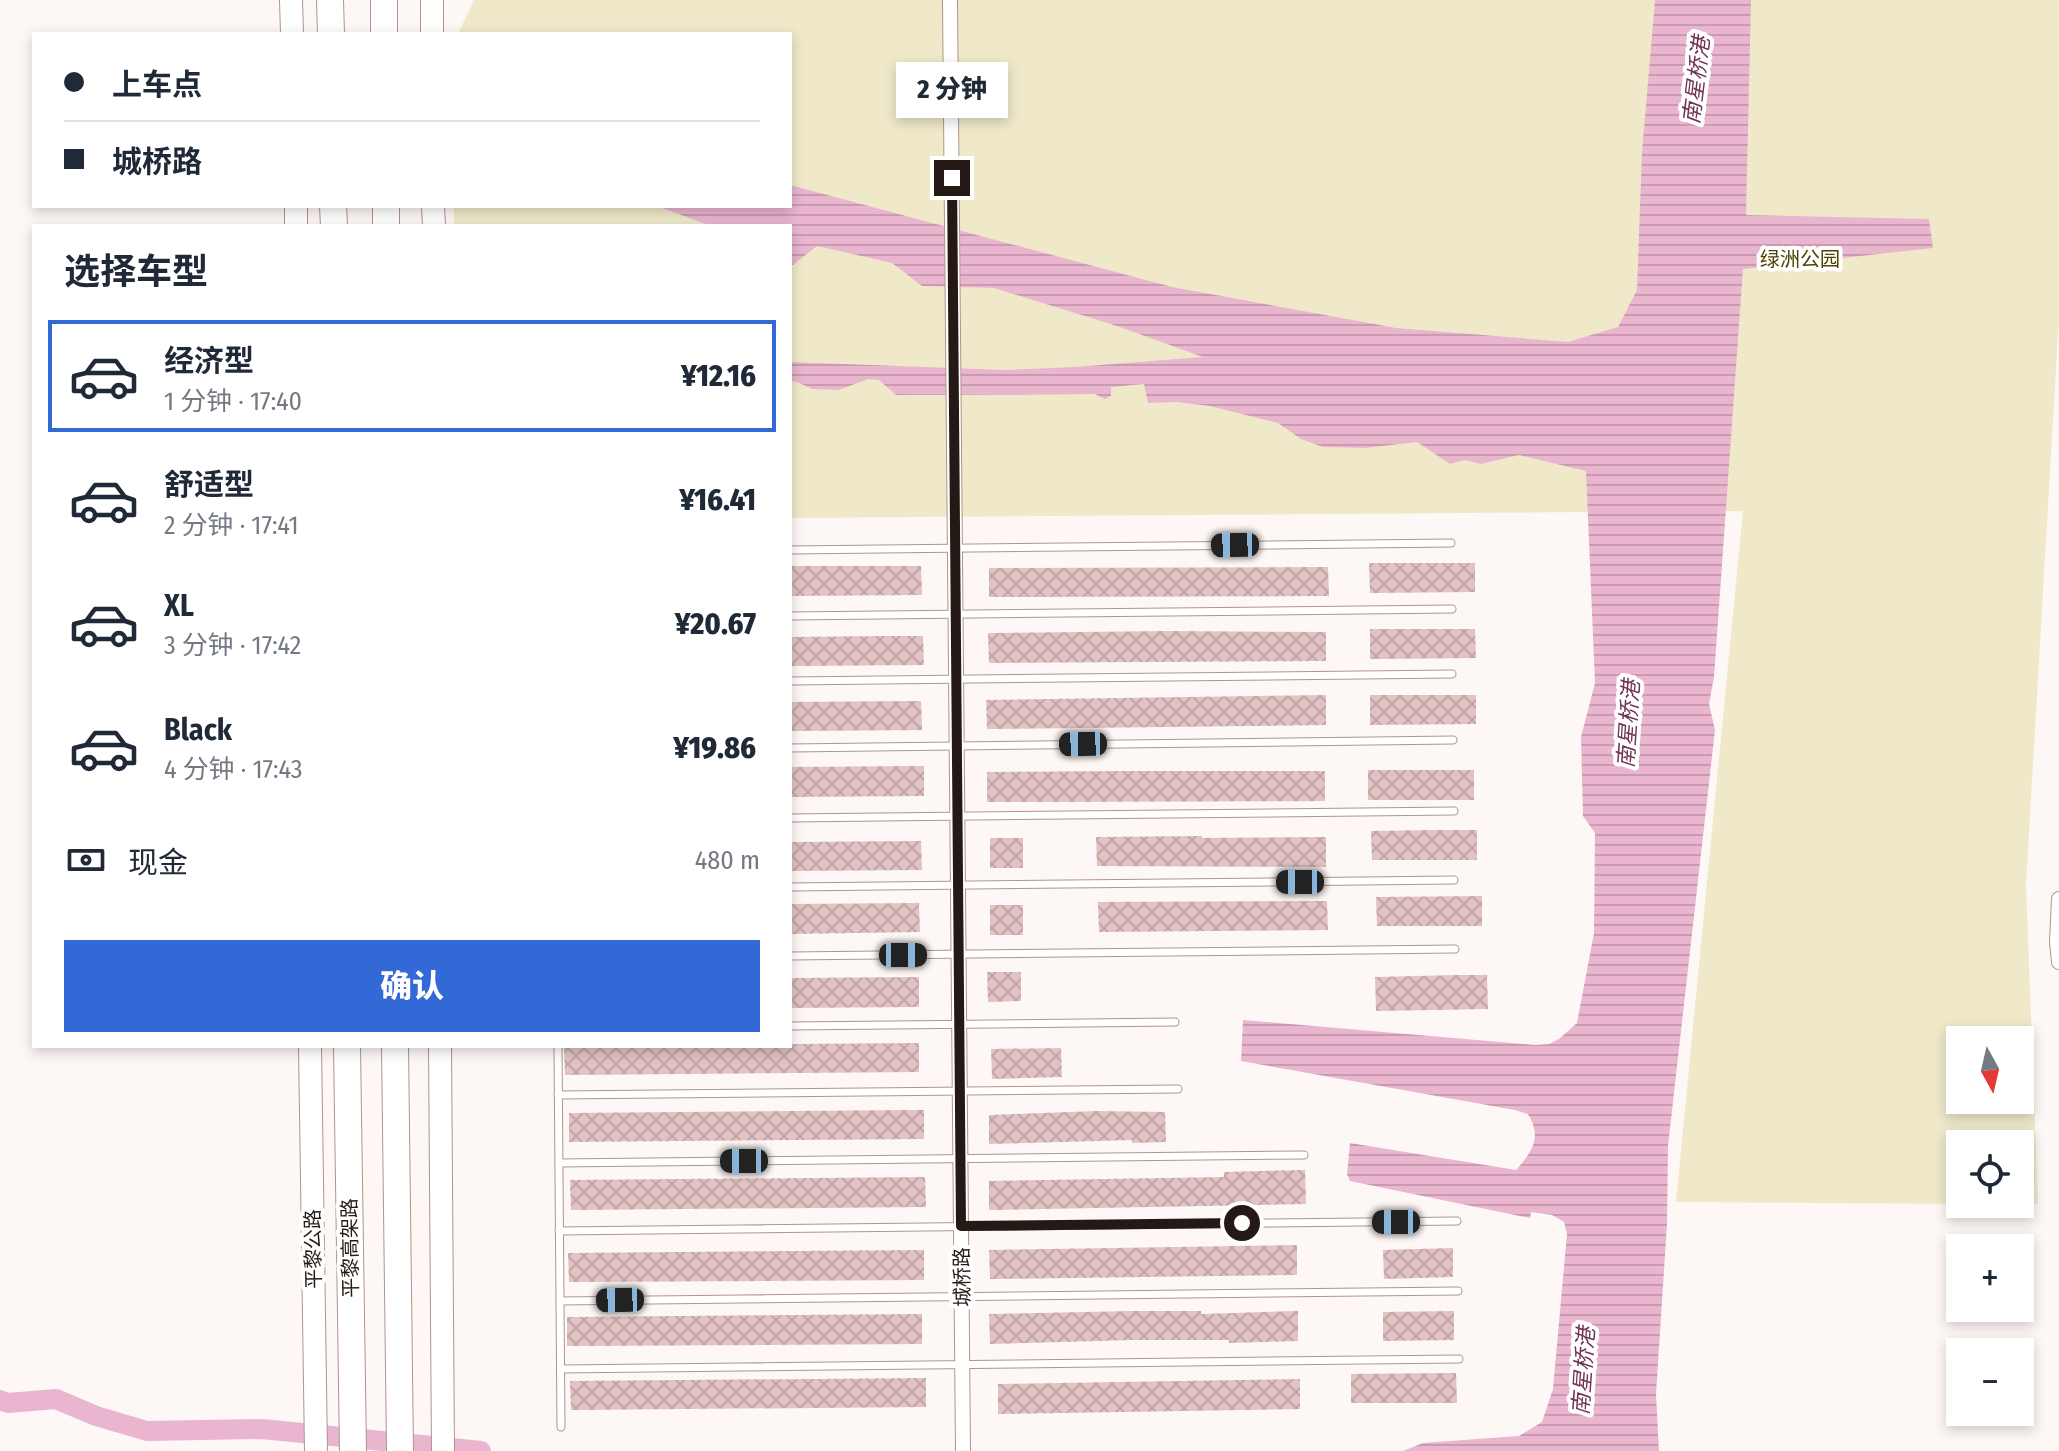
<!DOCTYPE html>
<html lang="zh">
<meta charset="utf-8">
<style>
body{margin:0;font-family:"Fira Sans Condensed","Noto Sans SC",sans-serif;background:#f6f6f7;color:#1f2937;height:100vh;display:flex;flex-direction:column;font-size:30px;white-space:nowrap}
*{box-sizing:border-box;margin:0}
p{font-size:26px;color:#747a83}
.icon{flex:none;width:44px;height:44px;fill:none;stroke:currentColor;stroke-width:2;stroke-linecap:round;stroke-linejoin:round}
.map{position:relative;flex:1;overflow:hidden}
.panel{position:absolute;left:32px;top:224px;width:760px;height:824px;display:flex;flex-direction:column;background:#fff;border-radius:0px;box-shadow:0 4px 12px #0003}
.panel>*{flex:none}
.banner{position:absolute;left:32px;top:32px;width:760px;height:176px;border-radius:0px;box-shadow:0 4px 12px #0003;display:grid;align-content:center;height:176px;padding:0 32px;background:#fff}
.needle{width:52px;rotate:172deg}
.controls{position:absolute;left:1946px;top:1026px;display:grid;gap:16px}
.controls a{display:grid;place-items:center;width:88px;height:88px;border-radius:0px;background:#fff;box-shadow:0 4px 12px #0003;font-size:40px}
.end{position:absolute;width:36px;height:36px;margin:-18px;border:10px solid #241915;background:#fff;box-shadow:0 0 0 4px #fff}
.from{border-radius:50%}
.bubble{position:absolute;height:56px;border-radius:0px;background:#fff;box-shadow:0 4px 12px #0003;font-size:26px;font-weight:800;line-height:56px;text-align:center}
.car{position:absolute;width:24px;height:48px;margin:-24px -12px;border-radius:10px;box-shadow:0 0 6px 2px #0007;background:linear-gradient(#222 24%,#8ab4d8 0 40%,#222 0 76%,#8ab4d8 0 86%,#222 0)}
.banner b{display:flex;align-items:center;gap:28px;height:76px;font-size:30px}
.banner b+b{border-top:2px solid #e0e1e3}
.banner i{width:20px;height:20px;background:#1f2937}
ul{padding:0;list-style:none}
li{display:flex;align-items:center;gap:24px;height:112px;margin:0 16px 12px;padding:0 16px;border:4px solid transparent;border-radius:0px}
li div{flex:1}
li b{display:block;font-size:30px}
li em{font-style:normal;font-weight:800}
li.active{border-color:#3368d7}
li>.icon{width:72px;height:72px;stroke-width:1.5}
h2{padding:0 32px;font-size:36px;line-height:96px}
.pay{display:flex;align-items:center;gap:20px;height:88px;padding:0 32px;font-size:30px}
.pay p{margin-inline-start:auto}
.button{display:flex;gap:16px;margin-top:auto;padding:16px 32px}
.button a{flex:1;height:92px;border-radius:0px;background:#3368d7;color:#fff;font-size:32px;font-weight:800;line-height:92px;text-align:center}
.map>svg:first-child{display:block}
</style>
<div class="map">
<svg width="2059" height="1451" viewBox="0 0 2059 1451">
<defs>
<pattern id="water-rules" width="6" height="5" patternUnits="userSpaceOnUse" patternTransform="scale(2)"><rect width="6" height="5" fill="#e9b5cf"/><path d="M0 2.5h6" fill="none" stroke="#c89bb1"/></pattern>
<pattern id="building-cross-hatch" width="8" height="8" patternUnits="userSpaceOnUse" patternTransform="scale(2)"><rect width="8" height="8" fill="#e2c2c3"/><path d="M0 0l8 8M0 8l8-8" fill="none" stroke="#c2a6a7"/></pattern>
</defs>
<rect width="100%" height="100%" fill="#fdf7f5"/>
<path fill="#efe9ca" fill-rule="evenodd" d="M 474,0 L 2059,0 L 2059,317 L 2026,884 L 2038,1204 L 2012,1204 L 2020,1204 L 2020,1144 L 1960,1144 L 1960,1204 L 1676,1202 L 1743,511 L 790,518 L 790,226 L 454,226 L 454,206 L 790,206 L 790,34 L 458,34 ZM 1960,1040 L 2020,1040 L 2020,1100 L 1960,1100 Z"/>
<path fill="url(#water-rules)" d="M 1655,0 L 1751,0 L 1746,215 L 1929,219 L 1933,248 L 1743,269 L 1714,677 L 1709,704 L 1715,730 L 1668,1146 L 1667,1224 L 1656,1394 L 1659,1451 L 1403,1451 L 1423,1443 L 1519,1436 L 1542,1422 L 1553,1389 L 1567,1234 L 1564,1222 L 1552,1215 L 1531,1212 L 1530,1218 L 1350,1181 L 1347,1174 L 1350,1143 L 1516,1170 C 1533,1151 1542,1137 1528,1114 L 1515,1110 L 1241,1061 L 1243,1020 L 1535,1045 L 1549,1044 L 1559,1039 L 1577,1023 L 1594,933 L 1595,833 L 1583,816 L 1581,737 L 1595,683 L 1586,471 L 1519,455 L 1481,464 L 1465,460 L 1450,464 L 1417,442 L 1365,448 L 1323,447 L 1301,439 L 1278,423 L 1210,406 L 1177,402 L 1148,403 L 1144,384 L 1111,387 L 1111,396 L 1105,399 L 1095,394 L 896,395 L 879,380 L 868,379 L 839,390 L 812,389 L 797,382 L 790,381 L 790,362 L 1005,370 L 1075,367 L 1203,357 L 1117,326 L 994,288 L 922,286 L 892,263 L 817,246 L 793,265 L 790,264 L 790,226 L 711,226 L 657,206 L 790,206 L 790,185 L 1172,287 L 1396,328 L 1568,342 L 1618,327 L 1637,290 L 1642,152 Z"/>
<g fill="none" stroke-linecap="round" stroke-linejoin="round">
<polyline stroke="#e9b5cf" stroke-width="20" points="0,1400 8,1403 56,1399 96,1416 147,1431 262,1429 481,1451"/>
</g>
<g fill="url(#building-cross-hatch)">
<polygon points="1369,563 1475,563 1475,592 1370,593"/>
<polygon points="790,566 921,566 922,595 790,596"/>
<polygon points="1328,567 1329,596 989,597 989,568"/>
<polygon points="1370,629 1475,629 1476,658 1370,659"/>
<polygon points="1166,631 1326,632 1326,661 989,663 988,633"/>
<polygon points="887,636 923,636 924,665 790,666 790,637"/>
<polygon points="1326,695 1326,725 987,729 986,700"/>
<polygon points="1370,695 1476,695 1476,724 1370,725"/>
<polygon points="921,701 922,730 790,731 790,702"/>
<polygon points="924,766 924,796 790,797 790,767"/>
<rect x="1368" y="770" width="106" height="30"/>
<polygon points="1128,771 1325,771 1325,801 987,802 987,772"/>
<polygon points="1440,830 1477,830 1477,860 1372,860 1371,831"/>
<polygon points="1202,836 1202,838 1326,837 1326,867 1097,866 1096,837"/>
<rect x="990" y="838" width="33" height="30"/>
<polygon points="921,841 922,870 790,871 790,842"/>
<polygon points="1482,896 1482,926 1377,926 1376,897"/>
<polygon points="1327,901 1328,930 1099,932 1098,902"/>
<polygon points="919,903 920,932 790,934 790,904"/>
<rect x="990" y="905" width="33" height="30"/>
<polygon points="987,972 1021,972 1021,1001 988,1002"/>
<polygon points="1457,975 1487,975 1488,1009 1376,1011 1375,977"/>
<polygon points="919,977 919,1007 790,1008 790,978"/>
<polygon points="919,1043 919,1072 565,1075 564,1046 790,1046 790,1044"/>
<polygon points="1061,1048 1062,1077 992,1079 991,1049"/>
<polygon points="924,1110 924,1139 569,1142 569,1113"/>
<polygon points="1096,1111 1165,1112 1166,1142 1132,1143 1132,1140 989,1144 989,1115"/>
<polygon points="1305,1170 1306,1204 989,1210 989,1181 1224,1177 1224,1172"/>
<polygon points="925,1177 926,1207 571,1210 570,1180"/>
<polygon points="1297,1245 1297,1275 990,1279 989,1250"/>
<polygon points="1453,1248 1453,1277 1384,1279 1383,1250"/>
<polygon points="924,1250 924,1280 569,1282 568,1253"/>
<polygon points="1130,1311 1201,1311 1201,1314 1298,1311 1298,1341 1229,1343 1229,1340 1132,1340 990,1344 989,1314"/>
<polygon points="1454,1311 1454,1340 1383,1341 1383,1312"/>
<polygon points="922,1314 922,1344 567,1346 567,1317"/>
<polygon points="1456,1373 1457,1403 1351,1403 1351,1374"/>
<polygon points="926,1378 926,1407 571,1410 570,1381"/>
<polygon points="1300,1379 1300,1409 998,1414 998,1384"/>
</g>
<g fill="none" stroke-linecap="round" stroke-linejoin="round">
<g stroke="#b0958a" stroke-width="9">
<g id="lane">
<polyline points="790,550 1451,543"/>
<polyline points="790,616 1452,609"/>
<polyline points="790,681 1452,674"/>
<polyline points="790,748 1453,740"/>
<polyline points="790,818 1454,811"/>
<polyline points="790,887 1454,880"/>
<polyline points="790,956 1455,949"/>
<polyline points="790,1026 1175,1022"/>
<polyline points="558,1046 561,1427"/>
<polyline points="558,1095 1178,1089"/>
<polyline points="559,1163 1304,1155"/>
<polyline points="559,1231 1457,1221"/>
<polyline points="560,1301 1458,1291"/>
<polyline points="561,1369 1459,1359"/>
</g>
</g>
<g stroke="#b0958a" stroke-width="16">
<g id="street">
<polyline points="950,0 963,1451"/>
<polyline points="2059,899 2057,942 2059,962"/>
</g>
</g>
<g stroke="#b0958a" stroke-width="24">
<g id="primary">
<polyline points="291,0 292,34"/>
<polyline points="432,0 432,34"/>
<polyline points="296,206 296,226"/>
<polyline points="433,206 434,226"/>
<polyline points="310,1046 316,1451"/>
<polyline points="440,1046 443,1451"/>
</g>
</g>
<g stroke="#b0958a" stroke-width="28">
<g id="highway">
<polyline points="330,0 331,34"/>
<polyline points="384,0 384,34"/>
<polyline points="333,206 334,226"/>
<polyline points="386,206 386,226"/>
<polyline points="347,1046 353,1451"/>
<polyline points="395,1046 400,1451"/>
</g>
</g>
<use href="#lane" stroke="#fff" stroke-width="7"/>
<use href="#street" stroke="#fff" stroke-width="14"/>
<use href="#primary" stroke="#fff" stroke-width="22"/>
<use href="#highway" stroke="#fff" stroke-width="26"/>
</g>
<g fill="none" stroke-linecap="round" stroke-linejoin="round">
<polyline stroke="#241915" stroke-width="10" points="952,178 961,1226 1242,1223"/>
</g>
<g text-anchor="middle" stroke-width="8" stroke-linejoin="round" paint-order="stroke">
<g font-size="20" fill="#4f4401" stroke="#fff">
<text x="1800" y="266">绿洲公园</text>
</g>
<g font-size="20" fill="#241915" stroke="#fff">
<text transform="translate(350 1248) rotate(-91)" y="7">平黎高架路</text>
<text transform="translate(313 1249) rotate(-91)" y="7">平黎公路</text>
<text transform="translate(962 1277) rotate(-91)" y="7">城桥路</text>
</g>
<g font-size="22" font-style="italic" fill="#703256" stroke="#fff">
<text transform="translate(1696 80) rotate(-83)" y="8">南星桥港</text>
<text transform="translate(1628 724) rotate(-86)" y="8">南星桥港</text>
<text transform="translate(1583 1371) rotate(-86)" y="8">南星桥港</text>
</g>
</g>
</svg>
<div class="controls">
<a><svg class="needle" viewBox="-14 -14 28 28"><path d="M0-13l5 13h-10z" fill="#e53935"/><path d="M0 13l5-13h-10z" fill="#747a83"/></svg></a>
<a><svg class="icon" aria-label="locate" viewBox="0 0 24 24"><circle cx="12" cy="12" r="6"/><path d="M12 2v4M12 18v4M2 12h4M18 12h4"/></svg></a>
<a>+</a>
<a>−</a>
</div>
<i class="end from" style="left:1242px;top:1223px"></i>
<i class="end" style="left:952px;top:178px"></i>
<div class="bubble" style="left:896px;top:62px;width:112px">2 分钟</div>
<i class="car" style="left:1235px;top:545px;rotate:269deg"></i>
<i class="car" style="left:1083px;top:744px;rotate:269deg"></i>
<i class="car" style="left:1300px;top:882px;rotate:270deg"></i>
<i class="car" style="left:903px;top:955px;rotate:90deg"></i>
<i class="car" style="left:744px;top:1161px;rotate:270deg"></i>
<i class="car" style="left:1396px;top:1222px;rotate:270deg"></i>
<i class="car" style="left:620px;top:1300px;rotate:269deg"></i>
<div class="banner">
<b><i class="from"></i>上车点</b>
<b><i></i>城桥路</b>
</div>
<section class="panel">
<h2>选择车型</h2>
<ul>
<li class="active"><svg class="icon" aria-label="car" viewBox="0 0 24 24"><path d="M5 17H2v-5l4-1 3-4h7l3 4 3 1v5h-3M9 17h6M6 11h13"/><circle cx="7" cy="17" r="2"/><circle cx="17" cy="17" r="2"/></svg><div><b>经济型</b><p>1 分钟 · 17:40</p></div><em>¥12.16</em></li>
<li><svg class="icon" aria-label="car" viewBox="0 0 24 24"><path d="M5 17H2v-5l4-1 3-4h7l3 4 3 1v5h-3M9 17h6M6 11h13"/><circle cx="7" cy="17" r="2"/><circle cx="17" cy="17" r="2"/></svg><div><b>舒适型</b><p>2 分钟 · 17:41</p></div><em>¥16.41</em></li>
<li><svg class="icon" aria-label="car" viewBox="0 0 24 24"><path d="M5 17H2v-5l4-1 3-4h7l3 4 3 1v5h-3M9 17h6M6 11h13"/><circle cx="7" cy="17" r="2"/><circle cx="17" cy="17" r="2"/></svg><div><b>XL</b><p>3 分钟 · 17:42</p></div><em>¥20.67</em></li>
<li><svg class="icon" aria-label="car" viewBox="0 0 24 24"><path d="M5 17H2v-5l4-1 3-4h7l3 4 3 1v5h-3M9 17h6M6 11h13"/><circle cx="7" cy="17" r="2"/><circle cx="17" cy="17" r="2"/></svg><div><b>Black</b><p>4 分钟 · 17:43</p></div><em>¥19.86</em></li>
</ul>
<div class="pay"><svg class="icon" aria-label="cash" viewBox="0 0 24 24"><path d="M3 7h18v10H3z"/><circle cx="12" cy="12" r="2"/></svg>现金<p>480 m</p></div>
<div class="button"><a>确认</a></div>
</section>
</div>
